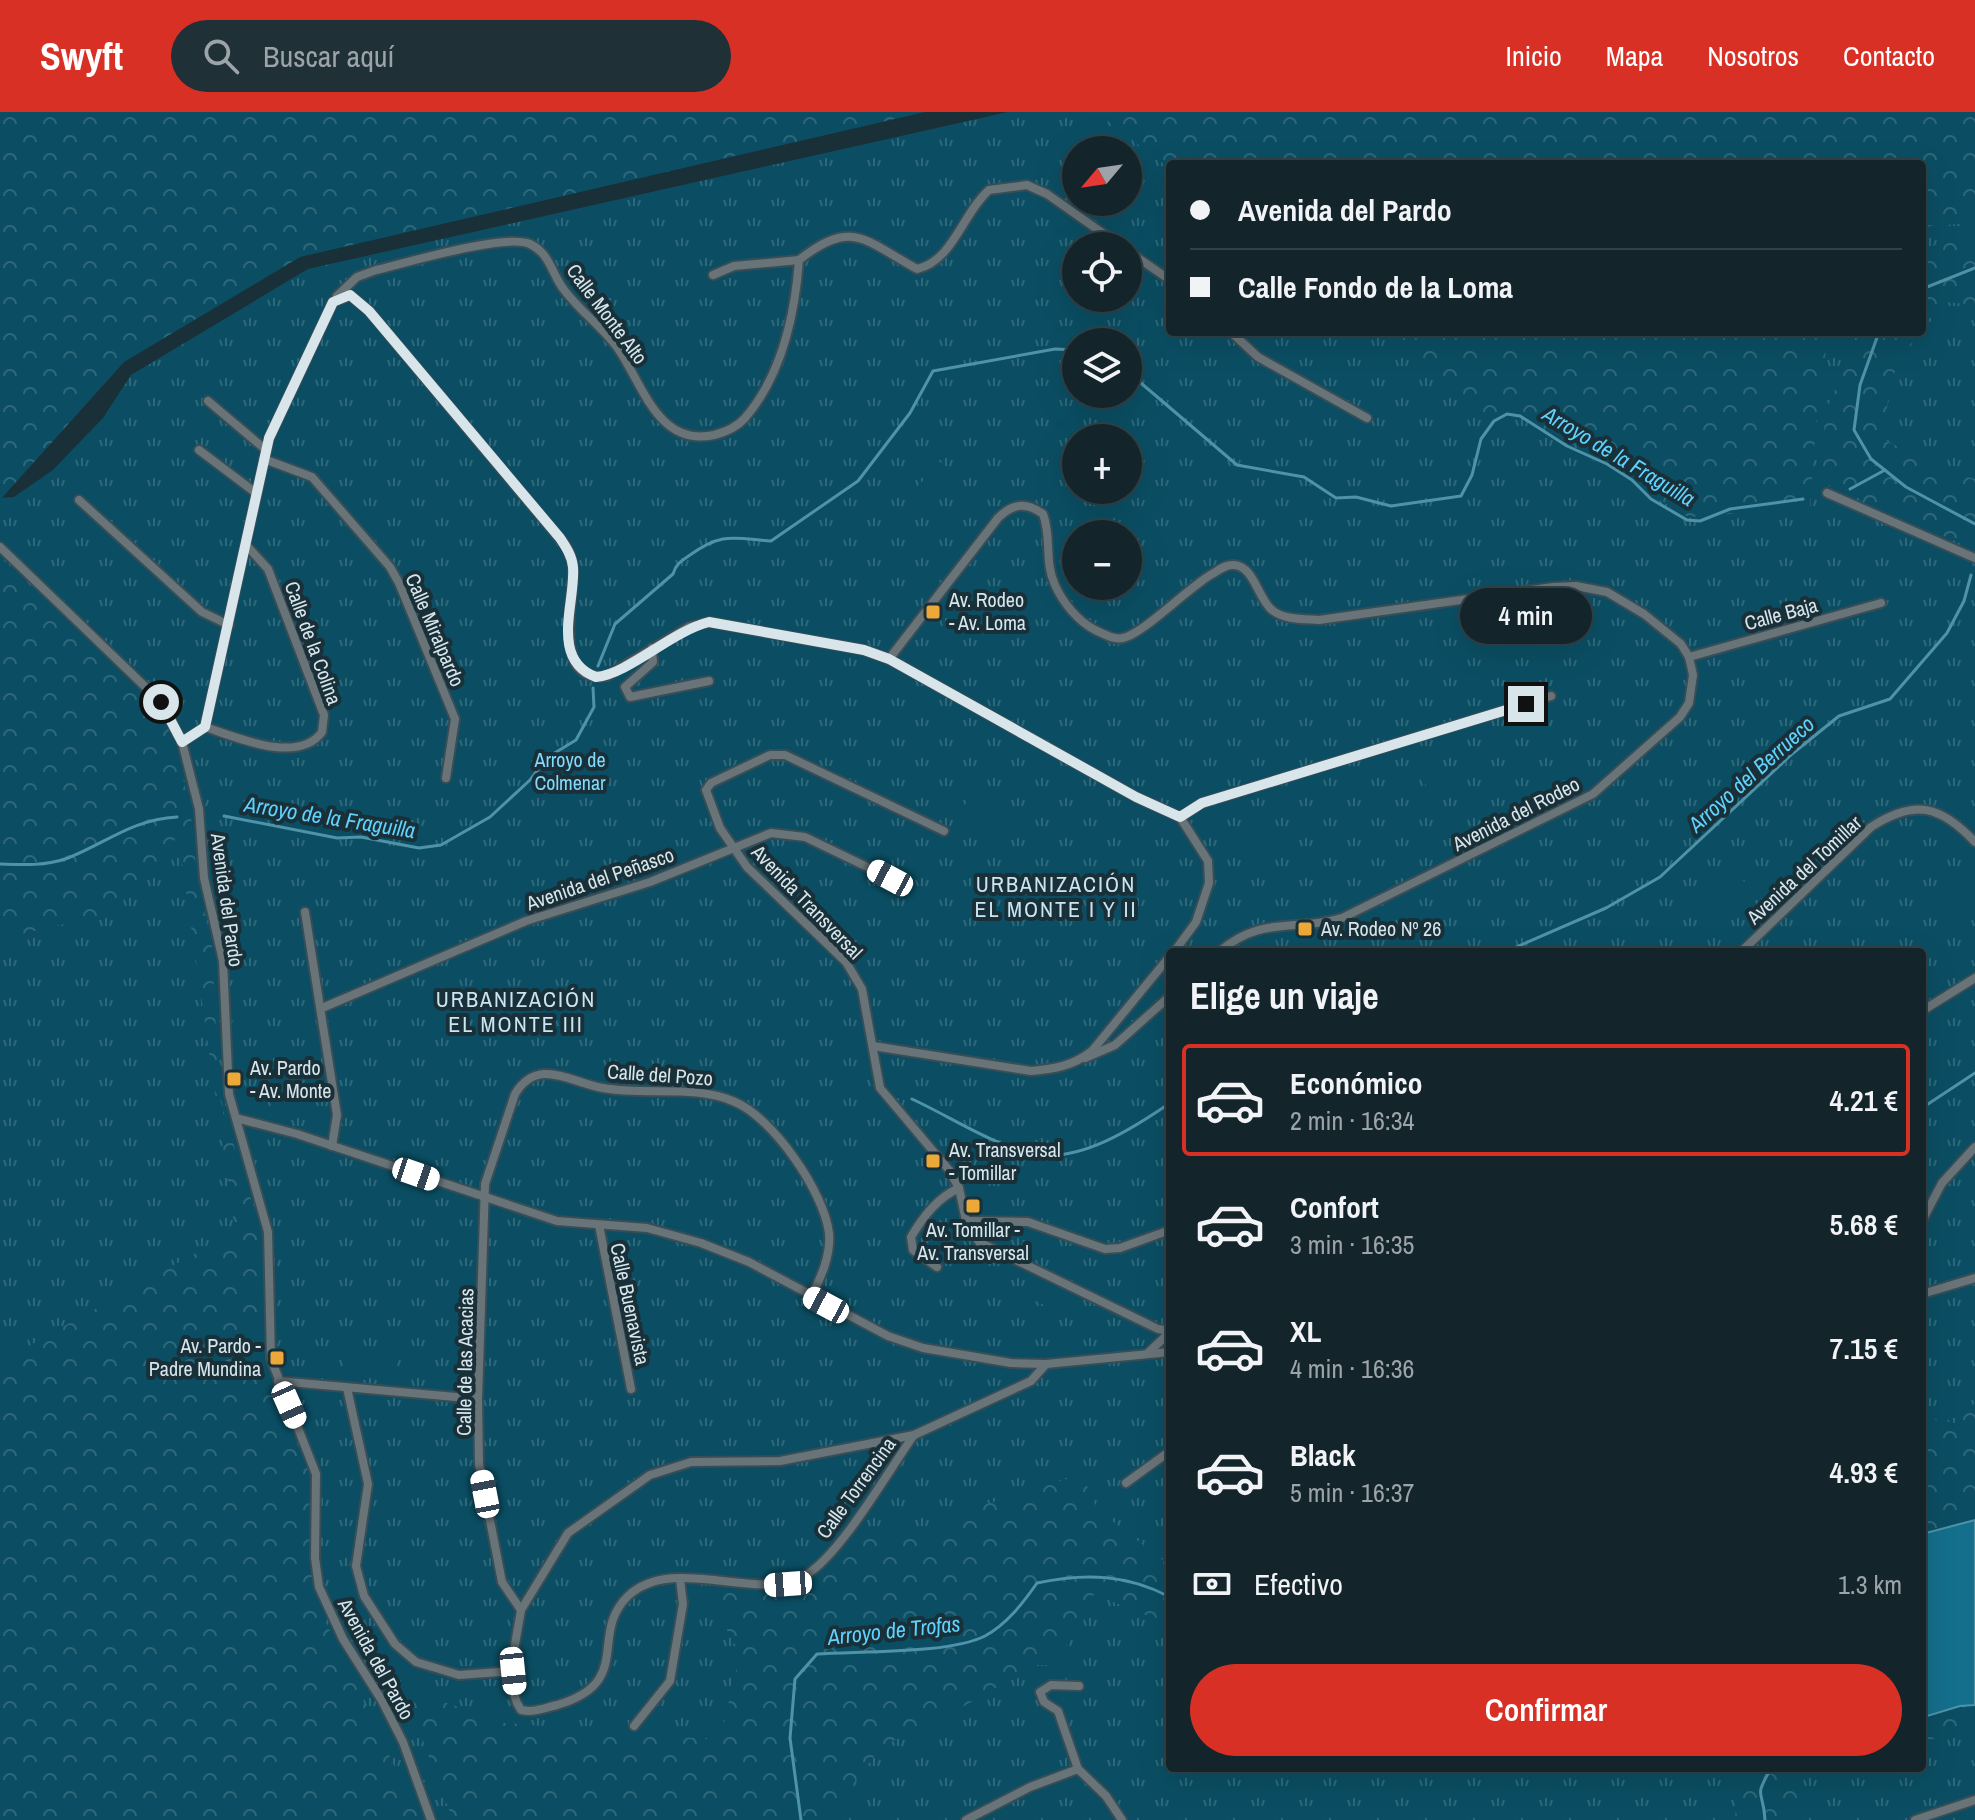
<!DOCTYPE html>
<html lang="es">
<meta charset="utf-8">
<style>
body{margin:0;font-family:"Archivo Narrow",sans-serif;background:#203037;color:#f1f3f6;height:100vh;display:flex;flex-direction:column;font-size:30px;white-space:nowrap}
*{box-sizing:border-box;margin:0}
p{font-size:26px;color:#9da4a9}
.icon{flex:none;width:44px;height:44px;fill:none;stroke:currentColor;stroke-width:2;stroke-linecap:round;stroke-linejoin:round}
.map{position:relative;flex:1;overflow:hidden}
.drawer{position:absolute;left:1166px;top:836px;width:760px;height:824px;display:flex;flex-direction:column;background:#13242b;border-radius:8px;box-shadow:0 8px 32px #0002,0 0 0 2px #324147}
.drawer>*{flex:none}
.banner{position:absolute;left:1166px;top:48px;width:760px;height:176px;border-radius:8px;box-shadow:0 8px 32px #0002,0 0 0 2px #324147;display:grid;align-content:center;height:176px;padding:0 24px;background:#13242b}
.needle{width:52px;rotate:241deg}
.controls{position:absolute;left:1062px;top:24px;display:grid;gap:16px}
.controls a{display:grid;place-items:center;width:80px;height:80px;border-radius:50%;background:#13242b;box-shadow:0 8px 32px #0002,0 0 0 2px #324147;font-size:40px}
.end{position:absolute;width:36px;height:36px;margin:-18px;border:10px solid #d8e6ec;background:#111;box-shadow:0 0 0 4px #111}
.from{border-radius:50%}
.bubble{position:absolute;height:56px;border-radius:28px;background:#13242b;box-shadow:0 8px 32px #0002,0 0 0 2px #324147;font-size:26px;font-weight:600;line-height:56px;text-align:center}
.car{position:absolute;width:24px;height:48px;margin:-24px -12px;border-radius:10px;box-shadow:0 0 6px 2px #0007;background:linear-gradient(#fff 24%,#345 0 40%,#fff 0 76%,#345 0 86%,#fff 0)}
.banner b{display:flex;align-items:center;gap:28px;height:76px;font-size:30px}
.banner b+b{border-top:2px solid #324147}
.banner i{width:20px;height:20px;background:#f1f3f6}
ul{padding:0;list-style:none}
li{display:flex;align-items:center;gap:24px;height:112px;margin:0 16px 12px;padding:0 8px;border:4px solid transparent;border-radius:8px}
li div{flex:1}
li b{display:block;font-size:30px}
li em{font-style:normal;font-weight:600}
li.on{border-color:#d93025}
li>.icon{width:72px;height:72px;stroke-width:1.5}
h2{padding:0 24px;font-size:36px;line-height:96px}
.pay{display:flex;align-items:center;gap:20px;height:88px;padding:0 24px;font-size:30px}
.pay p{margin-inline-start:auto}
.primary-button{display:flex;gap:16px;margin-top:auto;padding:16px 24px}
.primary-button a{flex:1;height:92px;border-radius:48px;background:#d93025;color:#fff;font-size:32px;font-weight:600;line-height:92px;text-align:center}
header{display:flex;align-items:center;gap:48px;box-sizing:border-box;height:112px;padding:0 40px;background:#d93025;color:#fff}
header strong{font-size:38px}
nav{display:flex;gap:44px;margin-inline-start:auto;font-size:28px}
.search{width:560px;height:72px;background:#203037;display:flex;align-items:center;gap:20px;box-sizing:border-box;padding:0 28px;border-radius:44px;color:#9da4a9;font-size:30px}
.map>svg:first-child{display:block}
</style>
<header>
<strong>Swyft</strong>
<div class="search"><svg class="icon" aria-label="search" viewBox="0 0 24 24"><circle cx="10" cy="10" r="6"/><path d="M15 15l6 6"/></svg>Buscar aquí</div>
<nav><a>Inicio</a><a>Mapa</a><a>Nosotros</a><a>Contacto</a></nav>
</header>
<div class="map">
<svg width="1975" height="1708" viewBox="0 0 1975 1708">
<defs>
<pattern id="grass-tufts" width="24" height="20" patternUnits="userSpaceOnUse" patternTransform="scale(2)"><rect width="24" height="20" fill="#0b4e63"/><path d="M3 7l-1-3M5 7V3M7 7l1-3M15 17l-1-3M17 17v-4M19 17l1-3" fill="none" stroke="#2e687a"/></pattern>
<pattern id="forest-crowns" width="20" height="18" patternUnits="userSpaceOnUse" patternTransform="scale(2)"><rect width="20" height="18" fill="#0b4e63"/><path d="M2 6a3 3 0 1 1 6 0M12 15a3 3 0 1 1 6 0" fill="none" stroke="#2e687a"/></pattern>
</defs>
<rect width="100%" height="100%" fill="#193039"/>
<path fill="url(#grass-tufts)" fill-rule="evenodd" d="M 1008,0 L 1236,0 L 1170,52 L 1170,220 L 1922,220 L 1922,52 L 1975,0 L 1975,1708 L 0,1708 L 0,386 L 14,385 L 53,358 L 103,306 L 131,263 L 308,157 ZM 1076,38 L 1128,38 L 1128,90 L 1076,90 ZM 1076,134 L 1128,134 L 1128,186 L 1076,186 ZM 1076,230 L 1128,230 L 1128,282 L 1076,282 ZM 1076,326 L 1128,326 L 1128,378 L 1076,378 ZM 1076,422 L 1128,422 L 1128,474 L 1076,474 ZM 1170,840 L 1922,840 L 1922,1656 L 1170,1656 Z"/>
<g fill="url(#forest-crowns)">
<polygon points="0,0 925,0 300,145 124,250 0,388"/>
<polygon points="1096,0 1975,0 1975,111 1930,114 1922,119 1922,52 1170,52 1170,57"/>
<polygon points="1944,126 1975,128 1975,193 1946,190 1922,213 1922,143"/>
<polygon points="1385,220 1829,220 1817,297 1810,396 1688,405 1510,299 1478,306"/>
<path d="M 1853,220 L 1915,220 L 1916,226 C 1890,252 1885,293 1886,328 L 1934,356 L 1975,367 L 1975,438 L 1822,370 L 1825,300 L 1846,255 Z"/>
<polygon points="0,445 156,594 173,626 190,695 197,766 212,834 219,984 261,1121 262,1250 307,1355 317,1492 420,1708 0,1708 0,1250 235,1119 178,724 112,801 0,827 0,479 5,471 0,465"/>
<polygon points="1975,1291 1975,1408 1922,1422 1922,1304 1954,1311"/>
<polygon points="1082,1362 1097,1397 1164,1449 1170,1445 1170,1519 1165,1511 1094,1482 1056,1553 1036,1553 929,1614 883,1633 842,1686 832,1708 453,1708 403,1576 505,1611 720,1628 740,1541 702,1475 798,1483 860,1416 929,1428 952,1403"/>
<polygon points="1975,1593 1975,1624 1922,1628 1922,1604"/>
<polygon points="1739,1656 1806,1656 1791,1708 1735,1708"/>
</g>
<g fill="#0b4e63">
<polygon points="1941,201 1951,213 1926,233 1916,221"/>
<polygon points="941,350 956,365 928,393 913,379"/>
<polygon points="1431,641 1452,682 1435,691 1414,650"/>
<polygon points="971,681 1021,707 1008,732 958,706"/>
<polygon points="1270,718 1276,738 1241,749 1235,729"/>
<polygon points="1732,753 1748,775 1703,810 1686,789"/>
<polygon points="1975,766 1975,799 1952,815 1937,792"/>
<polygon points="298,946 304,993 273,997 267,950"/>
<polygon points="1034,1164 1076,1185 1066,1204 1024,1183"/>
<polygon points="345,1240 398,1246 395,1269 342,1263"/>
</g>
<polygon fill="#146f8c" stroke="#4f93a9" stroke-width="2" points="1975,1408 1975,1593 1960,1594 1924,1605 1922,1422"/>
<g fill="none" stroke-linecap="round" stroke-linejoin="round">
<g stroke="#4f93a9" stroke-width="3">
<polyline points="1922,177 1975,156"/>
<polyline points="1879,220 1860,273 1854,318 1871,347 1906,375 1975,412"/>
<polyline points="1128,260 1237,353 1304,365 1336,386 1356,385 1391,394 1461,384 1472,363 1481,327 1494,309 1507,302 1520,304 1567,334 1607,352 1632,368 1651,387 1687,408 1700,409 1730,397 1803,387"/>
<polyline points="1850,377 1885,358"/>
<path d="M 598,554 L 615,512 L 673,462 C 676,452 681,449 690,443 C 722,420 733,426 771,429 L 858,369 L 910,301 L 933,259 L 1055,237 L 1076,238"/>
<polyline points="224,704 337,726 361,725 419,736 441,733 490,705 530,668 548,645 576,628 594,595 593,576"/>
<path d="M 0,752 C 23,753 46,754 68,746 C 108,730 131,708 177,705"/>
<polyline points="1505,840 1606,796 1660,765 1792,642 1839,604 1890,587 1947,521 1964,489 1971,463"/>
<path d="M 912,987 C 951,1005 992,1033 1035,1042 C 1080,1051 1135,1015 1170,991"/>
<polyline points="1922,996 1975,961"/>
<path d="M 801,1708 L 790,1626 L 795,1567 L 817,1542 C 859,1539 950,1542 985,1524 C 1007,1512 1023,1491 1037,1471 C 1085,1461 1126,1462 1170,1485"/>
<path d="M 1765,1708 C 1763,1674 1753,1689 1771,1656"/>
</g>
<g stroke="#384d56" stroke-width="12">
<g id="street">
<polyline points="1128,139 1170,168"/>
<polyline points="713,163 734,154 799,148"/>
<path d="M 337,184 L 357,165 L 376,158 C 406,151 506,121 530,132 C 549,141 551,159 562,175 C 578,198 603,215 619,238 C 643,274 659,335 714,323 C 726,320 737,315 745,306 C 782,263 795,202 799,148 C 852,106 864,128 917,157 C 953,149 962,102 989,78 L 1027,73 L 1047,82 L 1121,134"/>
<polyline points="1231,220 1258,245 1367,306"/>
<polyline points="208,289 266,338"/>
<polyline points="199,338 256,381"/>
<polyline points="264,347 312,365 390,455 399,471 455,607 446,666"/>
<polyline points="1827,381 1975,446"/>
<polyline points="79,388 202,500 229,513"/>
<polyline points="0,435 161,590 182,630 199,697 204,766 223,849 229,982 268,1120 271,1247 316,1362 315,1446 319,1475 343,1527 381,1587 403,1630 431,1708"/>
<polyline points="652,536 653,550 625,575 630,585 709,569"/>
<polyline points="1689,545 1881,491"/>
<path d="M 889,547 L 998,406 C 1013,391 1026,390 1043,402 C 1052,425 1044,450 1055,473 C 1063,491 1078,509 1095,518 C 1104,522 1113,528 1123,526 C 1143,522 1189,475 1212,462 C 1219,458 1226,452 1234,453 C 1254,454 1258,487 1272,498 C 1284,508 1304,507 1319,508 L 1553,475 L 1576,474 L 1607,480 L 1644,502 L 1681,532 L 1689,545 L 1693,563 L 1689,591 L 1680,605 L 1593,682 L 1342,806 C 1295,820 1261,803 1219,840"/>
<path d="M 205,615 C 236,625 298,653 322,620 L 324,603 L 268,457 L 246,433"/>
<path d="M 182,630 L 205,615 L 269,326 L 333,190 L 350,183 L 369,199 L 566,434 C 570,442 573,450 573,459 C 574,487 551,573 607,564 L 689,515 L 709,510 L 864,538 L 889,547 L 1136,685 L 1180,705 L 1208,749 L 1209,771 L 1196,810 L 1174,840"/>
<polyline points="1180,705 1202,691 1551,584"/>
<polyline points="944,719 785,643 770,643 711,671 706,678 720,716 747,755 846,850 862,877 880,976 949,1058 959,1076 966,1109 979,1130 1158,1217 1170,1219"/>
<polyline points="305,800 337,1003 332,1034"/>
<path d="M 1741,840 L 1871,715 C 1915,687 1940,693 1975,730"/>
<polyline points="322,896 526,809 650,770 771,721 805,725 890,766"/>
<polyline points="1922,899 1975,866"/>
<path d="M 873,934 L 1031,959 C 1054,957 1073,954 1092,939 L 1170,844"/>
<polyline points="1085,946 1115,933 1170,884"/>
<polyline points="236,1006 297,1022 557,1109 647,1116 701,1131 749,1150 888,1224 923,1236 1011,1251 1046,1252 1170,1240"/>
<polyline points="966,1109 1028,1110 1105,1137 1120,1136 1170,1118"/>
<polyline points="1922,1109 1942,1071 1975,1035"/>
<polyline points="599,1113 631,1277"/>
<path d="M 937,1155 L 913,1138 L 911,1125 C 923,1105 937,1086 959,1076"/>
<polyline points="1922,1182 1975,1166"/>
<path d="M 811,1184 C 821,1167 831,1142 829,1121 C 824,1080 773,1006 735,990 C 695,972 646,984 603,976 C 584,973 562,961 544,962 C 531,963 521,972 515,982 L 485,1072 L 478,1287 L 479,1352 L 502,1470 L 521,1498 C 517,1526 503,1573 521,1598 C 533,1601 545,1596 557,1593 C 635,1570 588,1523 628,1484 C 674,1441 759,1492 806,1463 C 842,1441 888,1359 914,1323"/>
<polyline points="1148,1241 1170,1220"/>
<polyline points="278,1269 478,1287"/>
<polyline points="347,1276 368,1372 356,1454 364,1484 395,1532 416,1550 459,1563 513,1559"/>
<polyline points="1126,1371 1170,1339"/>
<polyline points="521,1498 568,1421 650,1363 691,1350 780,1349 914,1323 1031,1269 1046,1252"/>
<polyline points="634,1614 670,1569 683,1492 680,1467"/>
<polyline points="1078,1657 1058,1599 1044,1590 1040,1580 1051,1573 1079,1574"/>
<polyline points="966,1708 1030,1675 1078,1657 1106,1684 1122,1708"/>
<polyline points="1915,1708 1975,1688"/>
</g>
</g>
<use href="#street" stroke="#697479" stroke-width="8"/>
</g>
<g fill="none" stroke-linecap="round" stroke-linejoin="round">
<path stroke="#d8e6ec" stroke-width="10" d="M 161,590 L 182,630 L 205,615 L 269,326 L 333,190 L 350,183 L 369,199 L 560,426 C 566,435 572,444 573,455 C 576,490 549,547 596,565 C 629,562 670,520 709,510 L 864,538 L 889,547 L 1136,685 L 1180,705 L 1202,691 L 1526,592"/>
</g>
<g fill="#eca93a" stroke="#193039" stroke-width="3">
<rect x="925" y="492" width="16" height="16" rx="4"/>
<rect x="1297" y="809" width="16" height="16" rx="4"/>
<rect x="226" y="959" width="16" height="16" rx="4"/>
<rect x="925" y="1041" width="16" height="16" rx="4"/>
<rect x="965" y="1086" width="16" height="16" rx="4"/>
<rect x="269" y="1238" width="16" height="16" rx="4"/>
</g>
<g text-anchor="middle" stroke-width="8" stroke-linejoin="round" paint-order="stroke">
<g font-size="20" fill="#d8e6ec" stroke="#193039">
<text transform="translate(607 202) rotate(53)" y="7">Calle Monte Alto</text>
<text transform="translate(1781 502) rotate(-15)" y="7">Calle Baja</text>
<text transform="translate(435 518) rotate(67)" y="7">Calle Miralpardo</text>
<text transform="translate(313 531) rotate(70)" y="7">Calle de la Colina</text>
<text transform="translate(1516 702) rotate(-27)" y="7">Avenida del Rodeo</text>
<text transform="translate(1804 758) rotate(-43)" y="7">Avenida del Tomillar</text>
<text transform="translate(600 767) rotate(-19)" y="7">Avenida del Peñasco</text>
<text transform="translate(227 788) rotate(82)" y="7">Avenida del Pardo</text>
<text transform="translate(807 790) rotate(46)" y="7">Avenida Transversal</text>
<text transform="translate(660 963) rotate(4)" y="7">Calle del Pozo</text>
<text transform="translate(630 1192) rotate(78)" y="7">Calle Buenavista</text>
<text transform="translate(465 1250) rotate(-89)" y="7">Calle de las Acacias</text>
<text transform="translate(856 1376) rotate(-54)" y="7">Calle Torrencina</text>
<text transform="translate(376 1547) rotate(61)" y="7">Avenida del Pardo</text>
</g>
<g font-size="20" fill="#d8e6ec" stroke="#193039" text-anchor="start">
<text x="949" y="495">Av. Rodeo<tspan x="949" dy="23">- Av. Loma</tspan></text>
<text x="1321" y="824">Av. Rodeo Nº 26</text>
<text x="250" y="963">Av. Pardo<tspan x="250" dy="23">- Av. Monte</tspan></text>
<text x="949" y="1045">Av. Transversal<tspan x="949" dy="23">- Tomillar</tspan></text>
<text x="973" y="1125" text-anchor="middle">Av. Tomillar -<tspan x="973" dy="23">Av. Transversal</tspan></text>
<text x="261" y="1241" text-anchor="end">Av. Pardo -<tspan x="261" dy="23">Padre Mundina</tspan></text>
</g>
<g font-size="20" fill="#83dafc" stroke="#193039">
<text x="570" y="655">Arroyo de<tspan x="570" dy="23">Colmenar</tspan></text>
</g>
<g font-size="22" font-style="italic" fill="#5fd3fe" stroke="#193039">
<text transform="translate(1619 344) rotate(31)" y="8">Arroyo de la Fraguilla</text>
<text transform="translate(1751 662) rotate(-42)" y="8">Arroyo del Berrueco</text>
<text transform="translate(330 705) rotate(9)" y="8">Arroyo de la Fraguilla</text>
<text transform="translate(894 1518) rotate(-6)" y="8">Arroyo de Trofas</text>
</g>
<g font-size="22" letter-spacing="2" fill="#cae6f2" stroke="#193039">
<text x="1056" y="780">URBANIZACIÓN<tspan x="1056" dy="25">EL MONTE I Y II</tspan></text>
<text x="516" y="895">URBANIZACIÓN<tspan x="516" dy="25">EL MONTE III</tspan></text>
</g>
</g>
</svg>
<div class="controls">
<a><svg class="needle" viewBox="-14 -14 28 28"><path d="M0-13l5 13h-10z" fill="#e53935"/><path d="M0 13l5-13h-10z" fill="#9da4a9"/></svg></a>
<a><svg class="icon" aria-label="locate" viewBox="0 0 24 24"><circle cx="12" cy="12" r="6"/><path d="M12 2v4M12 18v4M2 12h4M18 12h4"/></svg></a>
<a><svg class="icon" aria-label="layers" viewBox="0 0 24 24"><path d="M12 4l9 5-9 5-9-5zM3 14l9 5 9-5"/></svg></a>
<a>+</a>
<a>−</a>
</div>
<i class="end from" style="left:161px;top:590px"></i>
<i class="end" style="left:1526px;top:592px"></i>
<div class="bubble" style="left:1460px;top:476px;width:132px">4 min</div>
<i class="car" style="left:890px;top:766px;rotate:298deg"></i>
<i class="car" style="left:416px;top:1062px;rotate:109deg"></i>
<i class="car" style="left:826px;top:1193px;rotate:298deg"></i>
<i class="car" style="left:289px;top:1293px;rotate:156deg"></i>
<i class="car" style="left:485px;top:1382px;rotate:349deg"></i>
<i class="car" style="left:788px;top:1472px;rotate:266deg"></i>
<i class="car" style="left:513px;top:1559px;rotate:174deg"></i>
<div class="banner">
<b><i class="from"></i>Avenida del Pardo</b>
<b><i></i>Calle Fondo de la Loma</b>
</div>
<section class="drawer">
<h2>Elige un viaje</h2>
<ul>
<li class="on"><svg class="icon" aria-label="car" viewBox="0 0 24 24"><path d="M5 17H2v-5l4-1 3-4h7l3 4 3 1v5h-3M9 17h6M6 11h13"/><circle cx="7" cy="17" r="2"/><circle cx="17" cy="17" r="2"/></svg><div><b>Económico</b><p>2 min · 16:34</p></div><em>4.21 €</em></li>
<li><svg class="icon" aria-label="car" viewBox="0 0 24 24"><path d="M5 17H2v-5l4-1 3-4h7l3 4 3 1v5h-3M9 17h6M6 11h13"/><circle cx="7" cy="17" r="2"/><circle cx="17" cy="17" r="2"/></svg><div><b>Confort</b><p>3 min · 16:35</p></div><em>5.68 €</em></li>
<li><svg class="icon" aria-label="car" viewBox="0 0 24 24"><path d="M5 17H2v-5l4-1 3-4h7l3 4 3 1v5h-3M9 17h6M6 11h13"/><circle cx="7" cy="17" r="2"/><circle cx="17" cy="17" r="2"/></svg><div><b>XL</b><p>4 min · 16:36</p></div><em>7.15 €</em></li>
<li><svg class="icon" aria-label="car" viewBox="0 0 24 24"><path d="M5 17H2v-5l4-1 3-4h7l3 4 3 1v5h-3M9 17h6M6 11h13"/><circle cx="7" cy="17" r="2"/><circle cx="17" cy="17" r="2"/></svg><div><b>Black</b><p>5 min · 16:37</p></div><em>4.93 €</em></li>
</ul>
<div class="pay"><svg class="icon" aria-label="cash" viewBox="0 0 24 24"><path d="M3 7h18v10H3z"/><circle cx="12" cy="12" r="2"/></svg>Efectivo<p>1.3 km</p></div>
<div class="primary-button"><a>Confirmar</a></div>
</section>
</div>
